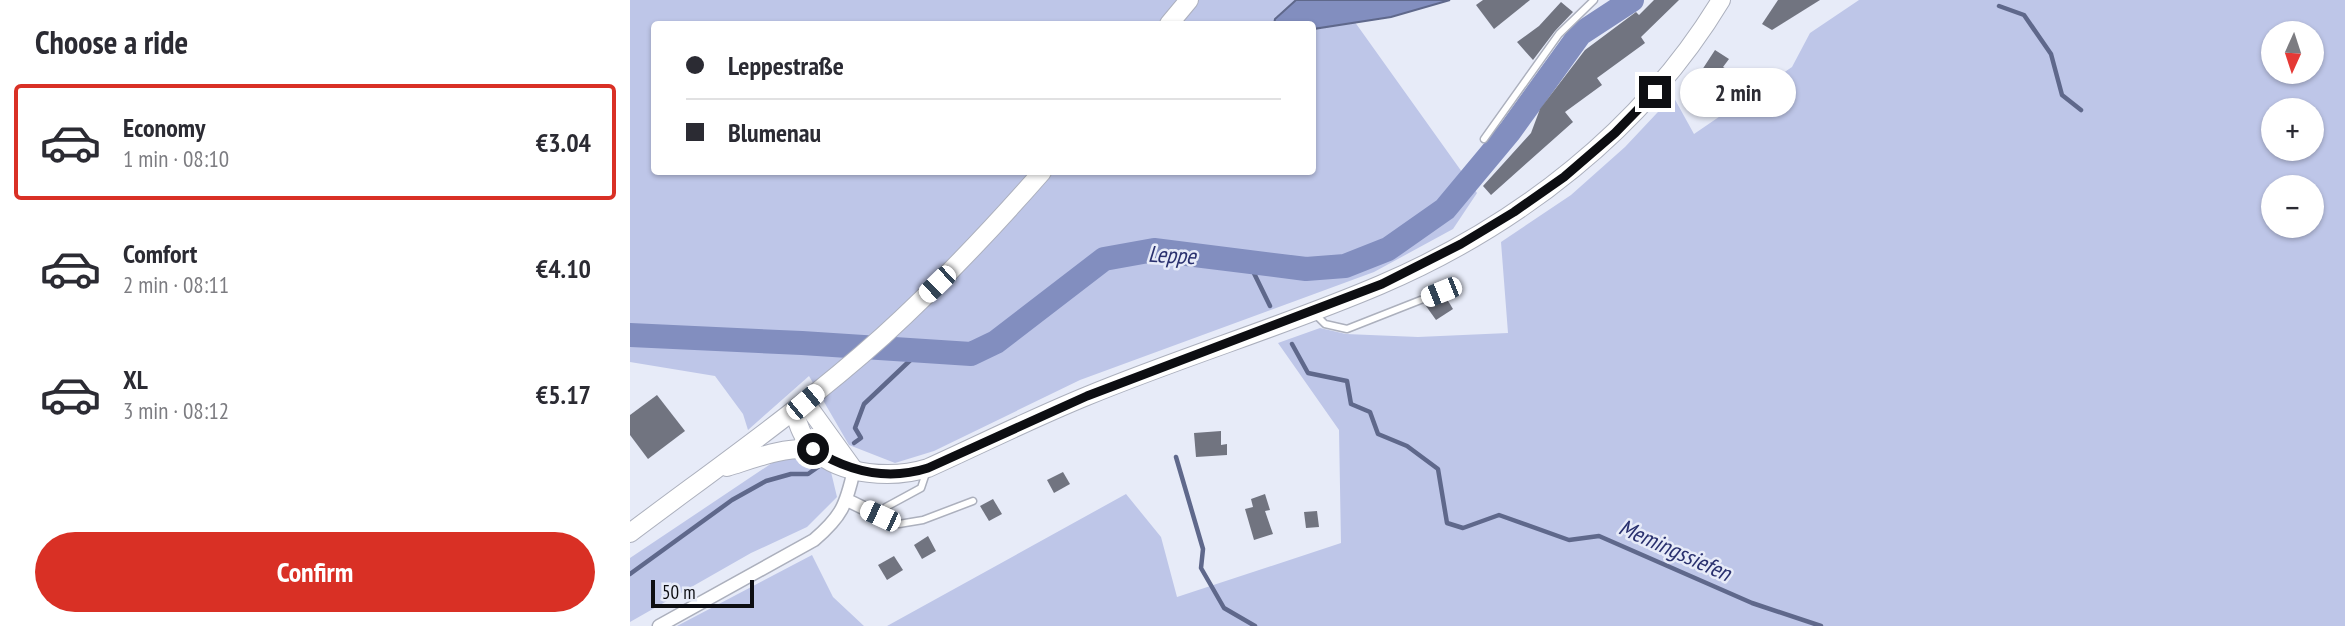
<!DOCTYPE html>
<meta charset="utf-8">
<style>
body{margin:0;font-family:"PT Sans Narrow",sans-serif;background:#f2f2f3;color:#2b2b33;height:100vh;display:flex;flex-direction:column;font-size:26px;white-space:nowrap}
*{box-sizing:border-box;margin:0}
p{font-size:23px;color:#7c7c81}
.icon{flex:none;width:38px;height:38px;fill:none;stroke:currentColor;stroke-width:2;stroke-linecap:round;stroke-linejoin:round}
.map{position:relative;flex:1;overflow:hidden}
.details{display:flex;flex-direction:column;background:#fff;width:630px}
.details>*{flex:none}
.hud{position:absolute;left:21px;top:21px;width:665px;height:154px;border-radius:7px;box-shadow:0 2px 5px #0004;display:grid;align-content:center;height:154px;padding:0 35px;background:#fff}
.needle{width:46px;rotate:183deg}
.tools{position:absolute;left:1631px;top:21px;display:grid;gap:14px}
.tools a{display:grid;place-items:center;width:63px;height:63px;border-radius:50%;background:#fff;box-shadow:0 2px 5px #0004;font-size:35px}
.scale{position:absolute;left:21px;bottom:18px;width:103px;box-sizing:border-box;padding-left:7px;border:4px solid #0d0e12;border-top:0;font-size:19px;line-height:24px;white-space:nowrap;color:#0d0e12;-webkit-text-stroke:5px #e7ebf8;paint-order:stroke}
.end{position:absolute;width:32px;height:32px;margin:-16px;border:9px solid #0d0e12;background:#fff;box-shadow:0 0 0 4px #fff}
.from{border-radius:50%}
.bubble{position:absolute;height:49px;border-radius:24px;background:#fff;box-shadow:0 2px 5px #0004;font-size:23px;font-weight:700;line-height:49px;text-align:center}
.car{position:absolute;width:21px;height:42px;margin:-21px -10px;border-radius:9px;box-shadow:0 0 5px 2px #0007;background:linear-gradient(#fff 24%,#345 0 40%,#fff 0 76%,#345 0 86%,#fff 0)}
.hud b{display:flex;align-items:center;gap:24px;height:66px;font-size:26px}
.hud b+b{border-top:2px solid #e1e1e2}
.hud i{width:18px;height:18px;background:#2b2b33}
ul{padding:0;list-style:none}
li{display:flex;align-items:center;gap:21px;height:116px;margin:0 14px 10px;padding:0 21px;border:4px solid transparent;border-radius:7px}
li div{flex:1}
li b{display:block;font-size:26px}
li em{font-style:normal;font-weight:700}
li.selected{border-color:#d93025}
li>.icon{width:63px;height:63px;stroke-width:1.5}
h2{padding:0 35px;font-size:32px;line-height:84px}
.cta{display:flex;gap:14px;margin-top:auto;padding:14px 35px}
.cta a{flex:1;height:80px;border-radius:42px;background:#d93025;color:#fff;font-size:28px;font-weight:700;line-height:80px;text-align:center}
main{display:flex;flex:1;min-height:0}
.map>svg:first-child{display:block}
</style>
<main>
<section class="details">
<h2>Choose a ride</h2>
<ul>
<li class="selected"><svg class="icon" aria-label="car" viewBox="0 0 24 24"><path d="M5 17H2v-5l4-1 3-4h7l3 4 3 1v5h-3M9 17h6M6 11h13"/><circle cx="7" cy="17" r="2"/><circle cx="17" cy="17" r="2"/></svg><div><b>Economy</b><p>1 min · 08:10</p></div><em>€3.04</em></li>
<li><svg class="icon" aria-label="car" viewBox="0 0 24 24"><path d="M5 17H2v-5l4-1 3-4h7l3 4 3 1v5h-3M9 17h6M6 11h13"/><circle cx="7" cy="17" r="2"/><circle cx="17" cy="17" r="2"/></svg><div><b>Comfort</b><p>2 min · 08:11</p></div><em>€4.10</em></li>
<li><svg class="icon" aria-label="car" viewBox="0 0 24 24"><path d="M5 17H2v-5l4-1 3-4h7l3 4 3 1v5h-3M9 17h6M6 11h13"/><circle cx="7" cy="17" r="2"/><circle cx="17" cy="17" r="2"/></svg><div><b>XL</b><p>3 min · 08:12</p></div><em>€5.17</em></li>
</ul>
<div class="cta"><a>Confirm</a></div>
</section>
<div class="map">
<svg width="1715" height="626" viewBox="0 0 1715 626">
<rect width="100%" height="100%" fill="#e7ebf8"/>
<g fill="#bec6e8" fill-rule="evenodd">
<path d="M 0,0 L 677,0 L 722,18 L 847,193 L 823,229 L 744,272 L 450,380 L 304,451 L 265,463 L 219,445 L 179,376 L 118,430 L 113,414 L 85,376 L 0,362 ZM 24,24 L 682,24 L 682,172 L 24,172 Z"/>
<path d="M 1229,0 L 1715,0 L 1715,626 L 257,626 L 496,494 L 531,537 L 547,597 L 711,543 L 709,430 L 648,343 L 690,328 L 716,334 L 788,337 L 878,333 L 871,242 L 941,195 L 995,147 L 1043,96 L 1064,134 L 1162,67 L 1180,33 ZM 1643,33 L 1682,33 L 1682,72 L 1643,72 ZM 1682,110 L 1682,149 L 1643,149 L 1643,110 ZM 1682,187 L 1682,226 L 1643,226 L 1643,187 Z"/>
<polygon points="151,457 178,460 201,472 207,497 177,527 121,553 0,622 0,558"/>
<polygon points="182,555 203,597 234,626 47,626"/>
</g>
<polygon fill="#828ebf" stroke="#5f688b" stroke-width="2" points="666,0 820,0 761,17 683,29 682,24 644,24 645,19"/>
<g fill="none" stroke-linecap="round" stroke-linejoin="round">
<g stroke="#5f688b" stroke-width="4.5">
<polyline points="1369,6 1394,15 1421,54 1432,95 1451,110"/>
<polyline points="619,263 640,306"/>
<polyline points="662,344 678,373 717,381 721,404 740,412 748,434 777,446 808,469 817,523 833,528 869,515 939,540 969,536 1122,603 1191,626"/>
<polyline points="224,443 231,438 225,428 234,404 290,351"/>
<polyline points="546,457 573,549 571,568 594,608 625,626"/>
<polyline points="0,574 102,500 136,481 161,474 178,474 188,467"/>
</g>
<polyline stroke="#828ebf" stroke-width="24" points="0,335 172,343 341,354 366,342 474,259 524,250 676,269 715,266 758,249 815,209 880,131 950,34 1002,0"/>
</g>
<g fill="#717480">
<polygon points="853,0 900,0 864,29 846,5"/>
<polygon points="1024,0 1049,0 1011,37 1015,43 967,78 972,85 935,112 943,122 861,195 853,186 901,133 910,109 955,50 1006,12 1009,15"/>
<polygon points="1148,0 1190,0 1142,30 1132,24"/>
<polygon points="931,2 943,12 925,31 903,60 887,42 909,26"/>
<polygon points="1085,50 1099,59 1093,67 1108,76 1099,92 1070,73"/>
<polygon points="815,296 823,309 806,320 796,306"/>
<polygon points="27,395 55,431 18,459 0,435 0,415"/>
<polygon points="591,431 591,445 597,444 597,455 566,457 564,433"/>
<polygon points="433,472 440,484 424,493 417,480"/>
<polygon points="635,494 640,510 635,511 643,534 624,540 615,509 623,507 621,499"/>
<polygon points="363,499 372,514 359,521 350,506"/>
<polygon points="687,511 689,527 676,528 674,512"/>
<polygon points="298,536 306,551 292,559 284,545"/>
<polygon points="264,556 273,570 257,580 248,565"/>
</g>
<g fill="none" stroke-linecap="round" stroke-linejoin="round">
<g stroke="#acb0bd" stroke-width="9">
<g id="lane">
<polyline points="854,139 929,34 964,0"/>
<polyline points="684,313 695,324 717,329 811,292"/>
<polyline points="297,470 291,488 256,507 250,516 269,524 293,520 343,501"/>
</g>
</g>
<g stroke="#acb0bd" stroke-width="15">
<g id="street">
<polyline points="217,500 250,516"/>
<path d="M 29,626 L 184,540 C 212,516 216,505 224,470"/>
</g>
</g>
<g stroke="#acb0bd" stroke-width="20">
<g id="secondary">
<polyline points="539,24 559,0"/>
<polyline points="175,402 224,470"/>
<path d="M 164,411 C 168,424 173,440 184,450 C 212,476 263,479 298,468 C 351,444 403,418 457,396 C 554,356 654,326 750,285 C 888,226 1013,129 1091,0"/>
<path d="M 97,467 C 126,458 153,447 183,449"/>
<path d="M 0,533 C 85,469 173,408 253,336 C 309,285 362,229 412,172"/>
</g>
</g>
<use href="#lane" stroke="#fff" stroke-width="6"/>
<use href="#street" stroke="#fff" stroke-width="12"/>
<use href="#secondary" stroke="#fff" stroke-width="18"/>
</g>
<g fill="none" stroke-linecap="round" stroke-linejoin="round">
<path stroke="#0d0e12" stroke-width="9" d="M 183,449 C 219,472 257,481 298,468 L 457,396 L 752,284 L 831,244 L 884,212 L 934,177 L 985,133 L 1025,92"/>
</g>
<g text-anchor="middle" stroke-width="5" stroke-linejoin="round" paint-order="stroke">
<g font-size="23" font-style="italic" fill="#29306e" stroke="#e7ebf8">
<text transform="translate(542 255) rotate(3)" y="8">Leppe</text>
<text transform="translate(1045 550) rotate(24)" y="8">Memingssiefen</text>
</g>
</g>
</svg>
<div class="tools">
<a><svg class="needle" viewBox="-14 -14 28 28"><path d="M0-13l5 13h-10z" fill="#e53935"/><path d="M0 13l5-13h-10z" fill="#7c7c81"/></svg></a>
<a>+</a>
<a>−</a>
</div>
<div class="scale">50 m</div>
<i class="end from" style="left:183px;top:449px"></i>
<i class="end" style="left:1025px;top:92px"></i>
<div class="bubble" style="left:1050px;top:68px;width:116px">2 min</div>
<i class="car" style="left:307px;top:284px;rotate:226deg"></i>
<i class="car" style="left:811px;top:292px;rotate:248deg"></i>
<i class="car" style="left:175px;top:402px;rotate:50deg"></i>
<i class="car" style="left:250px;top:516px;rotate:295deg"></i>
<div class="hud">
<b><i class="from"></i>Leppestraße</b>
<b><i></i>Blumenau</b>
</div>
</div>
</main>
